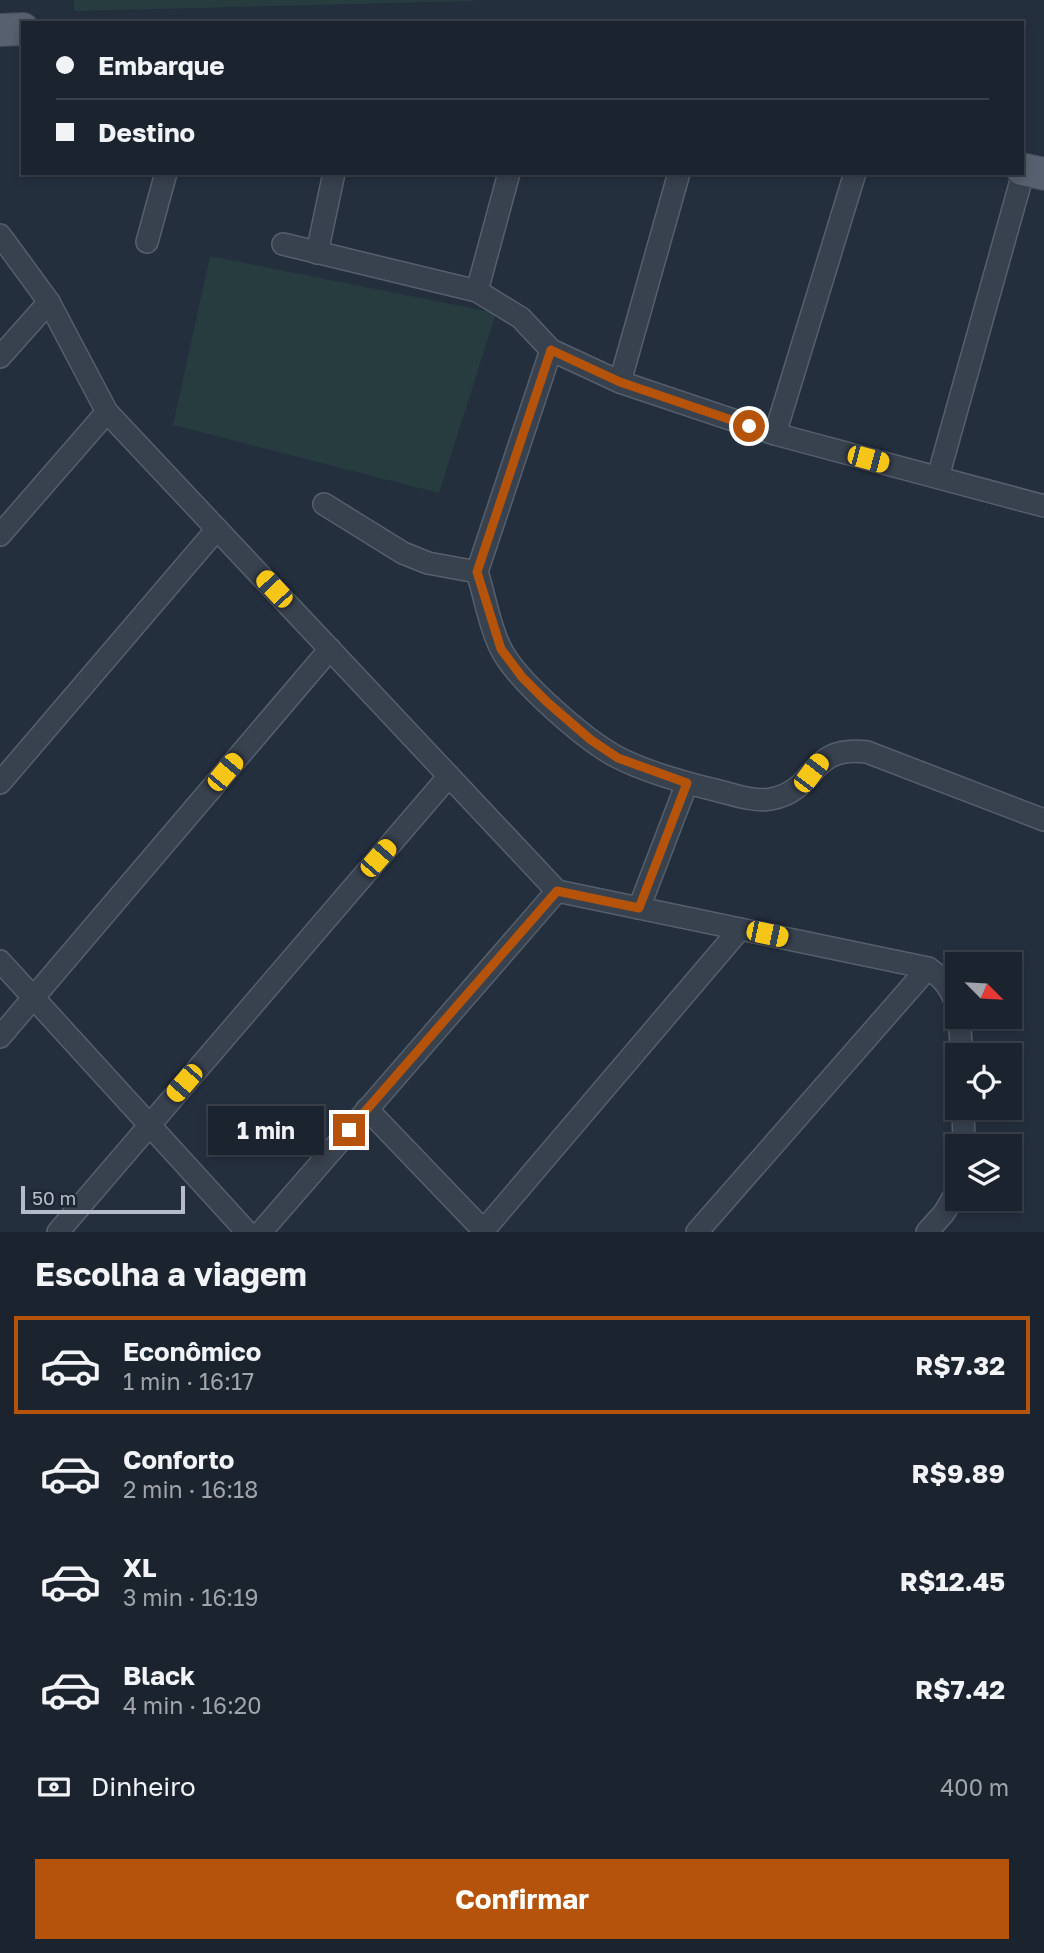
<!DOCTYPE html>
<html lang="pt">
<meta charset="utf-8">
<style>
body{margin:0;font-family:"Golos Text",sans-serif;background:#242b36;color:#f1f3f6;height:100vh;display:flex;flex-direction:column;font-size:26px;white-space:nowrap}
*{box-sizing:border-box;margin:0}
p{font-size:23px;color:#a0a4aa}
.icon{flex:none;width:38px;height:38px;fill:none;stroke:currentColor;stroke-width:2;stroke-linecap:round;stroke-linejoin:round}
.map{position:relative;height:1232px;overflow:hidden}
.details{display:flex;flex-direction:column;background:#1b232e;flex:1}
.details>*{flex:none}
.hud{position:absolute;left:21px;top:21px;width:1003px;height:154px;border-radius:0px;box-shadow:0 4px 10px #0003,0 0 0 2px #39404a;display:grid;align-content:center;height:154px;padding:0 35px;background:#1b232e}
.needle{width:46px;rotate:114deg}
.controls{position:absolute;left:945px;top:952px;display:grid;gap:14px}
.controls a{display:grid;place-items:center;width:77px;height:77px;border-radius:0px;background:#1b232e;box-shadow:0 4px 10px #0003,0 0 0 2px #39404a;font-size:35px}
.scale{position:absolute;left:21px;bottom:18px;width:164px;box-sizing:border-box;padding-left:7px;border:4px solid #b4bcc9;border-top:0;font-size:19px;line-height:24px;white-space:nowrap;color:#b4bcc9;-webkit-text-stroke:5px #1d2633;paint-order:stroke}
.end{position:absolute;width:32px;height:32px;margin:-16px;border:9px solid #b45309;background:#fff;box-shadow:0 0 0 4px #fff}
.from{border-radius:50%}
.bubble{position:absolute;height:49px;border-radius:0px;background:#1b232e;box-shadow:0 4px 10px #0003,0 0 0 2px #39404a;font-size:23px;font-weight:700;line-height:49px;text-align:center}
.car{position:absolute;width:21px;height:42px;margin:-21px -10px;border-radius:9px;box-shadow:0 0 5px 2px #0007;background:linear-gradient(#f5c518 24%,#345 0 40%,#f5c518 0 76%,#345 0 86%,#f5c518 0)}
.hud b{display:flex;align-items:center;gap:24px;height:66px;font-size:26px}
.hud b+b{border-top:2px solid #39404a}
.hud i{width:18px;height:18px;background:#f1f3f6}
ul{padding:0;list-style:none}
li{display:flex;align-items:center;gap:21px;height:98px;margin:0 14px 10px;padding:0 21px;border:4px solid transparent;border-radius:0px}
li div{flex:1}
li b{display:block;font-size:26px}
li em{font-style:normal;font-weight:700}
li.active{border-color:#b45309}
li>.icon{width:63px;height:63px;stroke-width:1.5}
h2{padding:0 35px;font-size:32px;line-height:84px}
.pay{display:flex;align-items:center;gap:18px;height:77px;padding:0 35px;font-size:26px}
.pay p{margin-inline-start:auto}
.button{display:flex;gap:14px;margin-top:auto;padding:14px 35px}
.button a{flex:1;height:80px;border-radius:0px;background:#b45309;color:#fff;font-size:28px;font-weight:700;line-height:80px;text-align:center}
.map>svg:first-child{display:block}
</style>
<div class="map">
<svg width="1044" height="1232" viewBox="0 0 1044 1232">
<rect width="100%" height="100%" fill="#242f3e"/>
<g fill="#263c3f">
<polygon points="74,0 474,0 474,1 74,11"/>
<polygon points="210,256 496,313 439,493 173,425"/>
</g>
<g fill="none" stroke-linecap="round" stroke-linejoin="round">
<g stroke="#565f6c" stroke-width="24">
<g id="minor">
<path d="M 0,235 L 49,302 L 107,412 L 557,891 L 928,968 C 944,979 952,989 957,1008"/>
<polyline points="147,242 166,173"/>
<polyline points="283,244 477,291 521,318 551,350 620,382 775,434 1044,506"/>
<polyline points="317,253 334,173"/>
<polyline points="477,291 509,173"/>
<polyline points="0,357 49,302"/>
<polyline points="620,382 679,173"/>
<polyline points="775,434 855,173"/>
<polyline points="938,477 1024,170"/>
<path d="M 324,504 L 403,553 L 428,563 L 477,572 C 485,596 489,626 501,649 C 517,681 585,740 617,757 C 648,773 685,783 719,791 C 735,795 755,802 771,799 C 819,790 807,745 867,752 L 1044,820"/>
<polyline points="0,535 107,412"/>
<polyline points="477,572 551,350"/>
<polyline points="0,783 217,529"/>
<polyline points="639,908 687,783"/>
<polyline points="0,961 247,1232"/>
<polyline points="959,1017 962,1055"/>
<polyline points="0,1037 330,649"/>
<polyline points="963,1108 964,1146"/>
<polyline points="367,1109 485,1232"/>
<polyline points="484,1230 740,929"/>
<polyline points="58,1232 449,776"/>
<polyline points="261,1232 557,891"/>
<polyline points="697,1232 928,968"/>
<polyline points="927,1232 944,1213 957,1191"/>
</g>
</g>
<g stroke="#414a57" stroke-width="34">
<g id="primary">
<polyline points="0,30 23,29"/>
<polyline points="1022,169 1044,174"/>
</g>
</g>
<use href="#minor" stroke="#38414e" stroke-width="21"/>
<use href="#primary" stroke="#56606e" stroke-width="32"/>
</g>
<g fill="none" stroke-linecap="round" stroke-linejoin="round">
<polyline stroke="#b45309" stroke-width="9" points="349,1130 557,891 639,908 687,783 618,758 591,740 547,702 522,677 501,649 477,572 551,350 620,382 749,426"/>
</g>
</svg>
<div class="controls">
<a><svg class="needle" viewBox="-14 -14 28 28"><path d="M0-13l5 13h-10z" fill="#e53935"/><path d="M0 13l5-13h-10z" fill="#a0a4aa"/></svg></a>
<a><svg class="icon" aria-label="locate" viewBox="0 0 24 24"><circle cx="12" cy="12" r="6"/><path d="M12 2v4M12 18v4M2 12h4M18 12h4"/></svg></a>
<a><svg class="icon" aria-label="layers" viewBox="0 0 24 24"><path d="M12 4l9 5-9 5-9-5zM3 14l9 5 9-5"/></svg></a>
</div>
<div class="scale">50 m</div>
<i class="end from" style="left:749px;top:426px"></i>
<i class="end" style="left:349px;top:1130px"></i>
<div class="bubble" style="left:208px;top:1106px;width:116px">1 min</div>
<i class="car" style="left:868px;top:459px;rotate:105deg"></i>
<i class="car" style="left:274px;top:589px;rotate:317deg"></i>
<i class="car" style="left:225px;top:772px;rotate:40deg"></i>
<i class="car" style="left:811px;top:773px;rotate:37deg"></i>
<i class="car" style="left:378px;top:858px;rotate:41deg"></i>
<i class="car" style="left:767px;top:934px;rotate:102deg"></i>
<i class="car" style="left:184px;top:1083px;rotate:221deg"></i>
<div class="hud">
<b><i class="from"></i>Embarque</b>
<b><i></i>Destino</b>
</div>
</div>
<section class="details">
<h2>Escolha a viagem</h2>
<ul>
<li class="active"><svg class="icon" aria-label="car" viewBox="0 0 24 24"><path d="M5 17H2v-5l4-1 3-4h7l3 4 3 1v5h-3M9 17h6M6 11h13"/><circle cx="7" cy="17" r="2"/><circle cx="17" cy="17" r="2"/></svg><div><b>Econômico</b><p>1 min · 16:17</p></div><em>R$7.32</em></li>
<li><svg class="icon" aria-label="car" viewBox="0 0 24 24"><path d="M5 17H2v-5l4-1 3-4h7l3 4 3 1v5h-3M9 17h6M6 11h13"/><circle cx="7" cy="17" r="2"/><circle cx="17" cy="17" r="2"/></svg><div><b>Conforto</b><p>2 min · 16:18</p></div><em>R$9.89</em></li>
<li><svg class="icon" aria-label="car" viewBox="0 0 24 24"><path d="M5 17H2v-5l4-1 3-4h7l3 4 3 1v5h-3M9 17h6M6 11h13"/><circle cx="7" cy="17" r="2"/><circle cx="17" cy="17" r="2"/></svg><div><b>XL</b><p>3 min · 16:19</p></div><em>R$12.45</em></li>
<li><svg class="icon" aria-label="car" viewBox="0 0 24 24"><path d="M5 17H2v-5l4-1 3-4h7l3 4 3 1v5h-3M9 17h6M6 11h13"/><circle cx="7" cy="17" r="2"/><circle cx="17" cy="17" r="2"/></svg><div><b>Black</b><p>4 min · 16:20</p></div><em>R$7.42</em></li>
</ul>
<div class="pay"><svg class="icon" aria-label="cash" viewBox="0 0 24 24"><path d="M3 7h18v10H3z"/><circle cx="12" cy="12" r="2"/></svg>Dinheiro<p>400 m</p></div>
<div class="button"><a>Confirmar</a></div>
</section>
